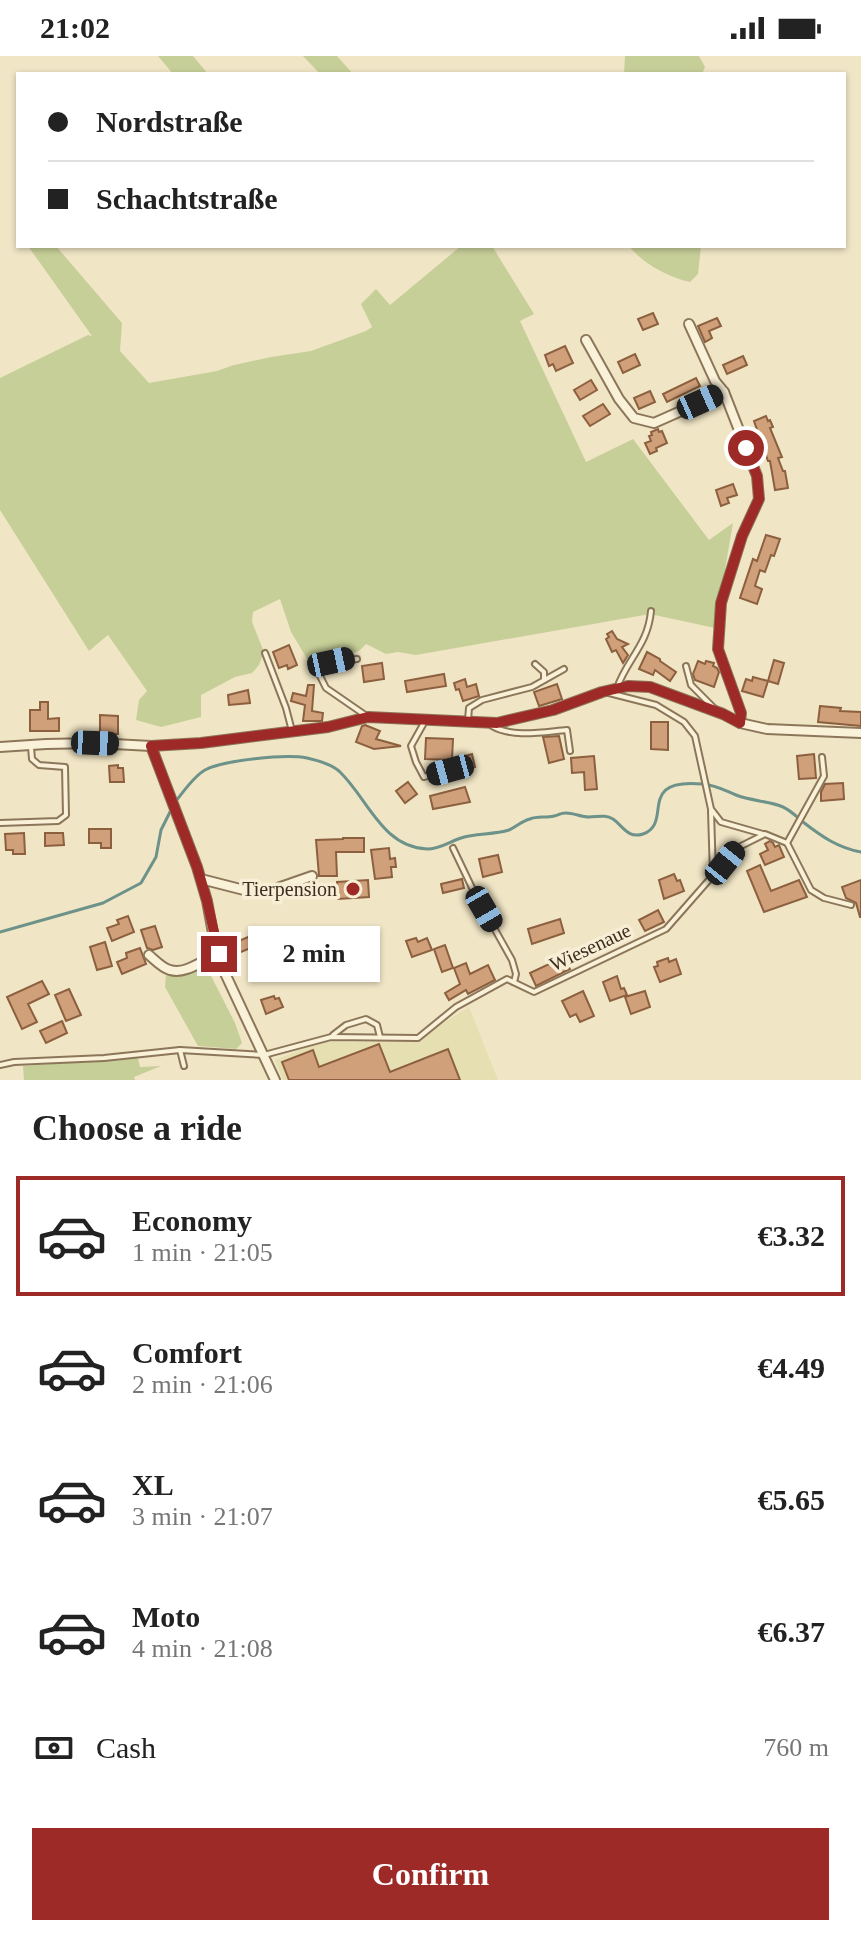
<!DOCTYPE html>
<meta charset="utf-8">
<style>
body{margin:0;font-family:"Times New Roman",serif;background:#f6f6f6;color:#222;height:100vh;display:flex;flex-direction:column;font-size:30px;white-space:nowrap}
*{box-sizing:border-box;margin:0}
p{font-size:26px;color:#767676}
.icon{flex:none;width:44px;height:44px;fill:none;stroke:currentColor;stroke-width:2;stroke-linecap:round;stroke-linejoin:round}
.map{position:relative;height:1024px;overflow:hidden}
.details{display:flex;flex-direction:column;background:#fff;flex:1}
.details>*{flex:none}
.guide{position:absolute;left:16px;top:16px;width:830px;height:176px;border-radius:0px;box-shadow:0 2px 6px #0004;display:grid;align-content:center;height:176px;padding:0 32px;background:#fff}
.end{position:absolute;width:36px;height:36px;margin:-18px;border:10px solid #9e2a27;background:#fff;box-shadow:0 0 0 4px #fff}
.from{border-radius:50%}
.bubble{position:absolute;height:56px;border-radius:0px;background:#fff;box-shadow:0 2px 6px #0004;font-size:26px;font-weight:700;line-height:56px;text-align:center}
.car{position:absolute;width:24px;height:48px;margin:-24px -12px;border-radius:10px;box-shadow:0 0 6px 2px #0007;background:linear-gradient(#222 24%,#8ab4d8 0 40%,#222 0 76%,#8ab4d8 0 86%,#222 0)}
.guide b{display:flex;align-items:center;gap:28px;height:76px;font-size:30px}
.guide b+b{border-top:2px solid #e0e0e0}
.guide i{width:20px;height:20px;background:#222}
ul{padding:0;list-style:none}
li{display:flex;align-items:center;gap:24px;height:120px;margin:0 16px 12px;padding:0 16px;border:4px solid transparent;border-radius:0px}
li div{flex:1}
li b{display:block;font-size:30px}
li em{font-style:normal;font-weight:700}
li.current{border-color:#9e2a27}
li>.icon{width:72px;height:72px;stroke-width:1.5}
h2{padding:0 32px;font-size:36px;line-height:96px}
.pay{display:flex;align-items:center;gap:20px;height:88px;padding:0 32px;font-size:30px}
.pay p{margin-inline-start:auto}
.cta{display:flex;gap:16px;margin-top:auto;padding:16px 32px}
.cta a{flex:1;height:92px;border-radius:0px;background:#9e2a27;color:#fff;font-size:32px;font-weight:700;line-height:92px;text-align:center}
.status{display:flex;justify-content:space-between;align-items:center;height:56px;padding:0 40px;background:#fff;direction:ltr}
.status svg{height:22px;fill:currentColor}
.map>svg:first-child{display:block}
</style>
<div class="status"><b>21:02</b><svg viewBox="0 0 49 12"><path d="M0 12V9h3v3zM5 12V6h3v6zM10 12V3h3v9zM15 12V0h3v12zM26 1h20v11H26zM47 4h2v5h-2z"/></svg></div>
<div class="map">
<svg width="861" height="1024" viewBox="0 0 861 1024">
<rect width="100%" height="100%" fill="#f0e5c5"/>
<polygon fill="#e6dfb2" points="469,951 498,1024 283,1024 275,1004 321,986 413,986"/>
<g fill="#c7cf98">
<polygon points="158,0 193,0 208,18 173,18"/>
<polygon points="303,0 337,0 353,18 320,18"/>
<polygon points="625,0 699,0 705,11 702,18 624,18"/>
<polygon points="28,190 56,190 122,267 120,295 149,327 217,315 234,309 271,301 311,295 366,275 372,271 361,248 376,233 390,249 461,190 492,190 534,258 520,265 586,406 633,383 709,484 733,467 715,572 650,558 416,599 398,596 386,598 366,588 359,595 309,606 291,576 280,543 253,556 252,566 264,596 259,609 252,617 235,621 201,639 201,661 161,671 136,664 139,644 147,635 108,579 89,595 0,454 0,322 88,279 92,280"/>
<path d="M 629,190 L 701,190 L 698,218 L 690,226 C 668,221 643,208 629,190 Z"/>
<polygon points="205,908 235,967 242,987 236,993 198,990 165,931 166,918 182,917"/>
<polygon points="138,1002 140,1011 161,1010 134,1021 135,1024 24,1024 23,1010"/>
</g>
<g fill="none" stroke-linecap="round" stroke-linejoin="round">
<g stroke="#6d928a" stroke-width="3">
<path d="M 176,745 C 184,735 194,720 205,714 C 224,704 285,698 307,702 C 316,704 333,709 340,716 C 368,743 382,791 427,793 C 440,793 449,786 461,782 C 476,777 493,779 509,774 C 516,771 522,765 530,763 C 537,760 546,762 554,760 C 560,759 559,757 566,757 C 574,757 581,761 589,761 C 598,761 605,758 613,763 C 623,770 628,783 643,778 C 674,767 635,722 702,728 C 716,729 724,734 736,739 C 751,745 769,745 783,751 C 790,754 797,761 803,766 C 821,780 838,792 861,796"/>
<polyline points="0,876 103,847 141,827 156,801 161,774 172,752"/>
</g>
</g>
<g fill="#d0a07a" stroke="#8c603f" stroke-width="2">
<polygon points="653,257 658,268 643,274 638,263"/>
<polygon points="717,262 721,270 709,275 712,282 705,286 698,270"/>
<polygon points="565,290 573,307 556,315 553,308 549,310 545,299"/>
<polygon points="635,298 640,309 623,317 618,306"/>
<polygon points="743,300 747,309 727,318 723,309"/>
<polygon points="696,322 700,330 667,346 663,338"/>
<polygon points="591,324 597,334 580,344 574,334"/>
<polygon points="650,335 655,346 639,353 634,342"/>
<polygon points="603,348 610,358 590,370 583,360"/>
<polygon points="766,360 768,365 770,364 773,371 770,372 782,401 778,402 783,415 785,415 788,432 775,434 770,405 768,405 754,365"/>
<polygon points="658,373 659,376 662,375 667,387 656,392 657,395 650,398 645,387 651,385 649,380 652,379 651,376"/>
<polygon points="733,428 737,439 727,442 729,447 721,450 716,434"/>
<polygon points="766,479 780,483 774,500 771,499 765,516 760,514 755,530 762,533 757,548 740,542 753,503 757,505"/>
<polygon points="612,575 617,583 628,588 622,591 628,599 623,607 616,594 612,596 606,583 609,581 607,578"/>
<polygon points="289,589 297,609 288,613 287,609 279,612 273,596"/>
<polygon points="647,596 660,603 660,605 676,616 670,625 655,614 653,619 639,613"/>
<polygon points="774,604 784,607 778,628 768,625"/>
<polygon points="698,605 705,608 706,605 714,607 713,610 717,612 719,616 714,631 695,624 693,618"/>
<polygon points="382,607 384,623 364,626 362,610"/>
<polygon points="444,618 446,630 407,636 405,625"/>
<polygon points="753,621 768,625 763,641 742,635 746,623 752,625"/>
<polygon points="465,623 467,631 476,628 479,640 463,645 459,633 456,634 454,627"/>
<polygon points="557,628 562,643 539,650 534,636"/>
<polygon points="308,629 314,629 312,655 323,657 322,665 303,665 305,649 291,645 293,637 306,640"/>
<polygon points="248,634 250,647 229,649 228,639"/>
<polygon points="40,646 48,646 48,663 59,662 59,675 30,675 30,654 40,654"/>
<polygon points="820,650 841,652 840,655 861,656 861,670 818,666"/>
<polygon points="100,659 118,660 118,678 100,678"/>
<polygon points="651,666 668,666 668,694 651,693"/>
<polygon points="365,669 380,675 376,683 401,690 374,693 356,686 362,670"/>
<polygon points="559,680 564,703 549,707 543,681"/>
<polygon points="426,682 453,683 452,704 425,703"/>
<polygon points="472,698 475,711 461,715 458,702"/>
<polygon points="814,698 816,722 799,723 797,700"/>
<polygon points="594,700 597,733 585,734 584,716 572,717 571,702"/>
<polygon points="118,709 118,712 123,712 124,726 110,726 109,710"/>
<polygon points="408,726 417,738 405,747 396,735"/>
<polygon points="843,727 844,743 821,745 821,736 825,728"/>
<polygon points="465,731 470,746 433,753 430,740"/>
<polygon points="89,773 111,773 111,792 101,792 101,787 89,787"/>
<polygon points="24,777 25,798 13,798 13,794 6,794 5,778"/>
<polygon points="45,777 63,777 64,789 45,790"/>
<polygon points="343,782 364,782 364,796 336,796 337,820 319,820 316,784 343,783"/>
<polygon points="770,785 773,787 775,791 779,789 784,801 765,809 760,798 768,794 765,788"/>
<polygon points="389,792 390,803 395,802 396,811 391,811 392,821 375,823 371,794"/>
<polygon points="498,799 502,816 483,821 479,803"/>
<polygon points="760,809 771,835 799,824 807,841 764,856 747,815"/>
<polygon points="674,818 677,825 680,824 684,835 664,843 659,824"/>
<polygon points="462,823 464,832 443,837 441,828"/>
<polygon points="368,824 369,841 338,843 337,826"/>
<polygon points="861,824 861,861 860,861 856,847 846,842 842,831"/>
<polygon points="658,854 664,866 645,875 639,864"/>
<polygon points="128,860 134,876 112,885 107,872 119,868 117,864"/>
<polygon points="560,863 564,877 532,888 528,873"/>
<polygon points="155,870 162,891 153,894 147,892 141,874"/>
<polygon points="248,881 253,891 229,901 225,891"/>
<polygon points="416,882 418,886 427,882 432,894 412,901 406,885"/>
<polygon points="105,886 112,910 97,914 90,891"/>
<polygon points="445,889 453,912 442,916 434,893"/>
<polygon points="140,892 146,908 122,918 117,906 127,902 126,897"/>
<polygon points="564,901 570,913 536,930 530,917"/>
<polygon points="668,902 669,906 676,903 681,918 660,926 654,911 658,910 657,906"/>
<polygon points="466,907 470,918 488,909 495,924 468,938 466,934 449,944 445,937 460,928 454,912"/>
<polygon points="617,920 621,933 624,932 627,939 610,945 603,926"/>
<polygon points="42,925 49,938 28,948 37,966 22,973 7,941"/>
<polygon points="69,933 81,959 66,965 55,939"/>
<polygon points="583,935 594,960 580,966 576,958 570,961 562,945"/>
<polygon points="645,935 650,951 631,958 625,941"/>
<polygon points="274,940 275,943 279,942 283,951 266,958 261,944"/>
<polygon points="62,965 67,977 46,987 40,975"/>
<polygon points="379,988 390,1016 448,993 460,1024 289,1024 282,1006 313,994 319,1011"/>
</g>
<g fill="none" stroke-linecap="round" stroke-linejoin="round">
<g stroke="#8c765a" stroke-width="8">
<g id="lane">
<polyline points="265,597 286,652 292,675"/>
<polyline points="357,603 322,608 318,616 326,632 368,661"/>
<polyline points="535,608 544,616 544,624"/>
<polyline points="686,610 691,629 715,653"/>
<path d="M 617,632 C 627,603 648,589 651,555"/>
<polyline points="609,637 656,649 684,666 695,680 711,753 721,766 763,778"/>
<polyline points="468,664 469,652 482,644 532,631 564,613"/>
<polyline points="425,665 411,690 416,706 424,721 450,714"/>
<path d="M 492,670 C 513,682 543,676 567,674 L 570,695"/>
<polyline points="711,755 713,819"/>
<polyline points="0,767 58,765 66,759 65,711 39,709 32,703 31,691"/>
<polyline points="787,787 824,720 822,701"/>
<polyline points="453,792 475,838 512,904 516,918 514,926"/>
<polyline points="333,979 346,969 366,963 377,969 380,981"/>
<polyline points="180,994 184,1010"/>
<polyline points="0,1009 14,1006 104,1002 180,994 264,999 331,981 418,982 456,951 507,923 534,936 666,873 737,792 765,778 787,787 811,834 824,842 851,849"/>
</g>
</g>
<g stroke="#8c765a" stroke-width="12">
<g id="street">
<polyline points="586,284 619,343 634,362 654,367 724,336 715,325 689,268"/>
<polyline points="724,336 757,420 759,443 742,480 721,547 718,593 741,657 740,667"/>
<polyline points="151,690 197,811 207,845 215,888 223,913 275,1024"/>
<polyline points="0,691 46,688 95,687 151,690 201,687 328,671 368,661 497,667 553,654 602,636 628,630 650,631 723,658 740,667 767,673 861,677"/>
<polyline points="201,823 244,834 272,834 312,820"/>
<path d="M 149,899 C 155,904 162,912 170,914 C 186,919 204,903 219,898"/>
</g>
</g>
<use href="#lane" stroke="#faf1d9" stroke-width="4"/>
<use href="#street" stroke="#faf1d9" stroke-width="8"/>
</g>
<g fill="none" stroke-linecap="round" stroke-linejoin="round">
<polyline stroke="#9e2a27" stroke-width="10" points="219,898 207,845 197,811 151,690 201,687 328,671 368,661 497,667 553,654 602,636 628,630 650,631 723,658 740,667 741,657 718,593 721,547 742,480 759,443 757,420 746,392"/>
</g>
<circle fill="#9e2a27" stroke="#f7eed5" stroke-width="3" cx="353" cy="833" r="8"/>
<g text-anchor="middle" stroke-width="7" stroke-linejoin="round" paint-order="stroke">
<g font-size="20" fill="#3c2d1f" stroke="#f7eed5" text-anchor="end">
<text x="337" y="840">Tierpension</text>
</g>
<g font-size="20" fill="#3c2d1f" stroke="#f7eed5">
<text transform="translate(590 891) rotate(-25)" y="7">Wiesenaue</text>
</g>
</g>
</svg>
<i class="end from" style="left:746px;top:392px"></i>
<i class="end" style="left:219px;top:898px"></i>
<div class="bubble" style="left:248px;top:870px;width:132px">2 min</div>
<i class="car" style="left:700px;top:346px;rotate:66deg"></i>
<i class="car" style="left:331px;top:606px;rotate:78deg"></i>
<i class="car" style="left:95px;top:687px;rotate:92deg"></i>
<i class="car" style="left:450px;top:714px;rotate:255deg"></i>
<i class="car" style="left:725px;top:807px;rotate:39deg"></i>
<i class="car" style="left:484px;top:853px;rotate:150deg"></i>
<div class="guide">
<b><i class="from"></i>Nordstraße</b>
<b><i></i>Schachtstraße</b>
</div>
</div>
<section class="details">
<h2>Choose a ride</h2>
<ul>
<li class="current"><svg class="icon" aria-label="car" viewBox="0 0 24 24"><path d="M5 17H2v-5l4-1 3-4h7l3 4 3 1v5h-3M9 17h6M6 11h13"/><circle cx="7" cy="17" r="2"/><circle cx="17" cy="17" r="2"/></svg><div><b>Economy</b><p>1 min · 21:05</p></div><em>€3.32</em></li>
<li><svg class="icon" aria-label="car" viewBox="0 0 24 24"><path d="M5 17H2v-5l4-1 3-4h7l3 4 3 1v5h-3M9 17h6M6 11h13"/><circle cx="7" cy="17" r="2"/><circle cx="17" cy="17" r="2"/></svg><div><b>Comfort</b><p>2 min · 21:06</p></div><em>€4.49</em></li>
<li><svg class="icon" aria-label="car" viewBox="0 0 24 24"><path d="M5 17H2v-5l4-1 3-4h7l3 4 3 1v5h-3M9 17h6M6 11h13"/><circle cx="7" cy="17" r="2"/><circle cx="17" cy="17" r="2"/></svg><div><b>XL</b><p>3 min · 21:07</p></div><em>€5.65</em></li>
<li><svg class="icon" aria-label="car" viewBox="0 0 24 24"><path d="M5 17H2v-5l4-1 3-4h7l3 4 3 1v5h-3M9 17h6M6 11h13"/><circle cx="7" cy="17" r="2"/><circle cx="17" cy="17" r="2"/></svg><div><b>Moto</b><p>4 min · 21:08</p></div><em>€6.37</em></li>
</ul>
<div class="pay"><svg class="icon" aria-label="cash" viewBox="0 0 24 24"><path d="M3 7h18v10H3z"/><circle cx="12" cy="12" r="2"/></svg>Cash<p>760 m</p></div>
<div class="cta"><a>Confirm</a></div>
</section>
